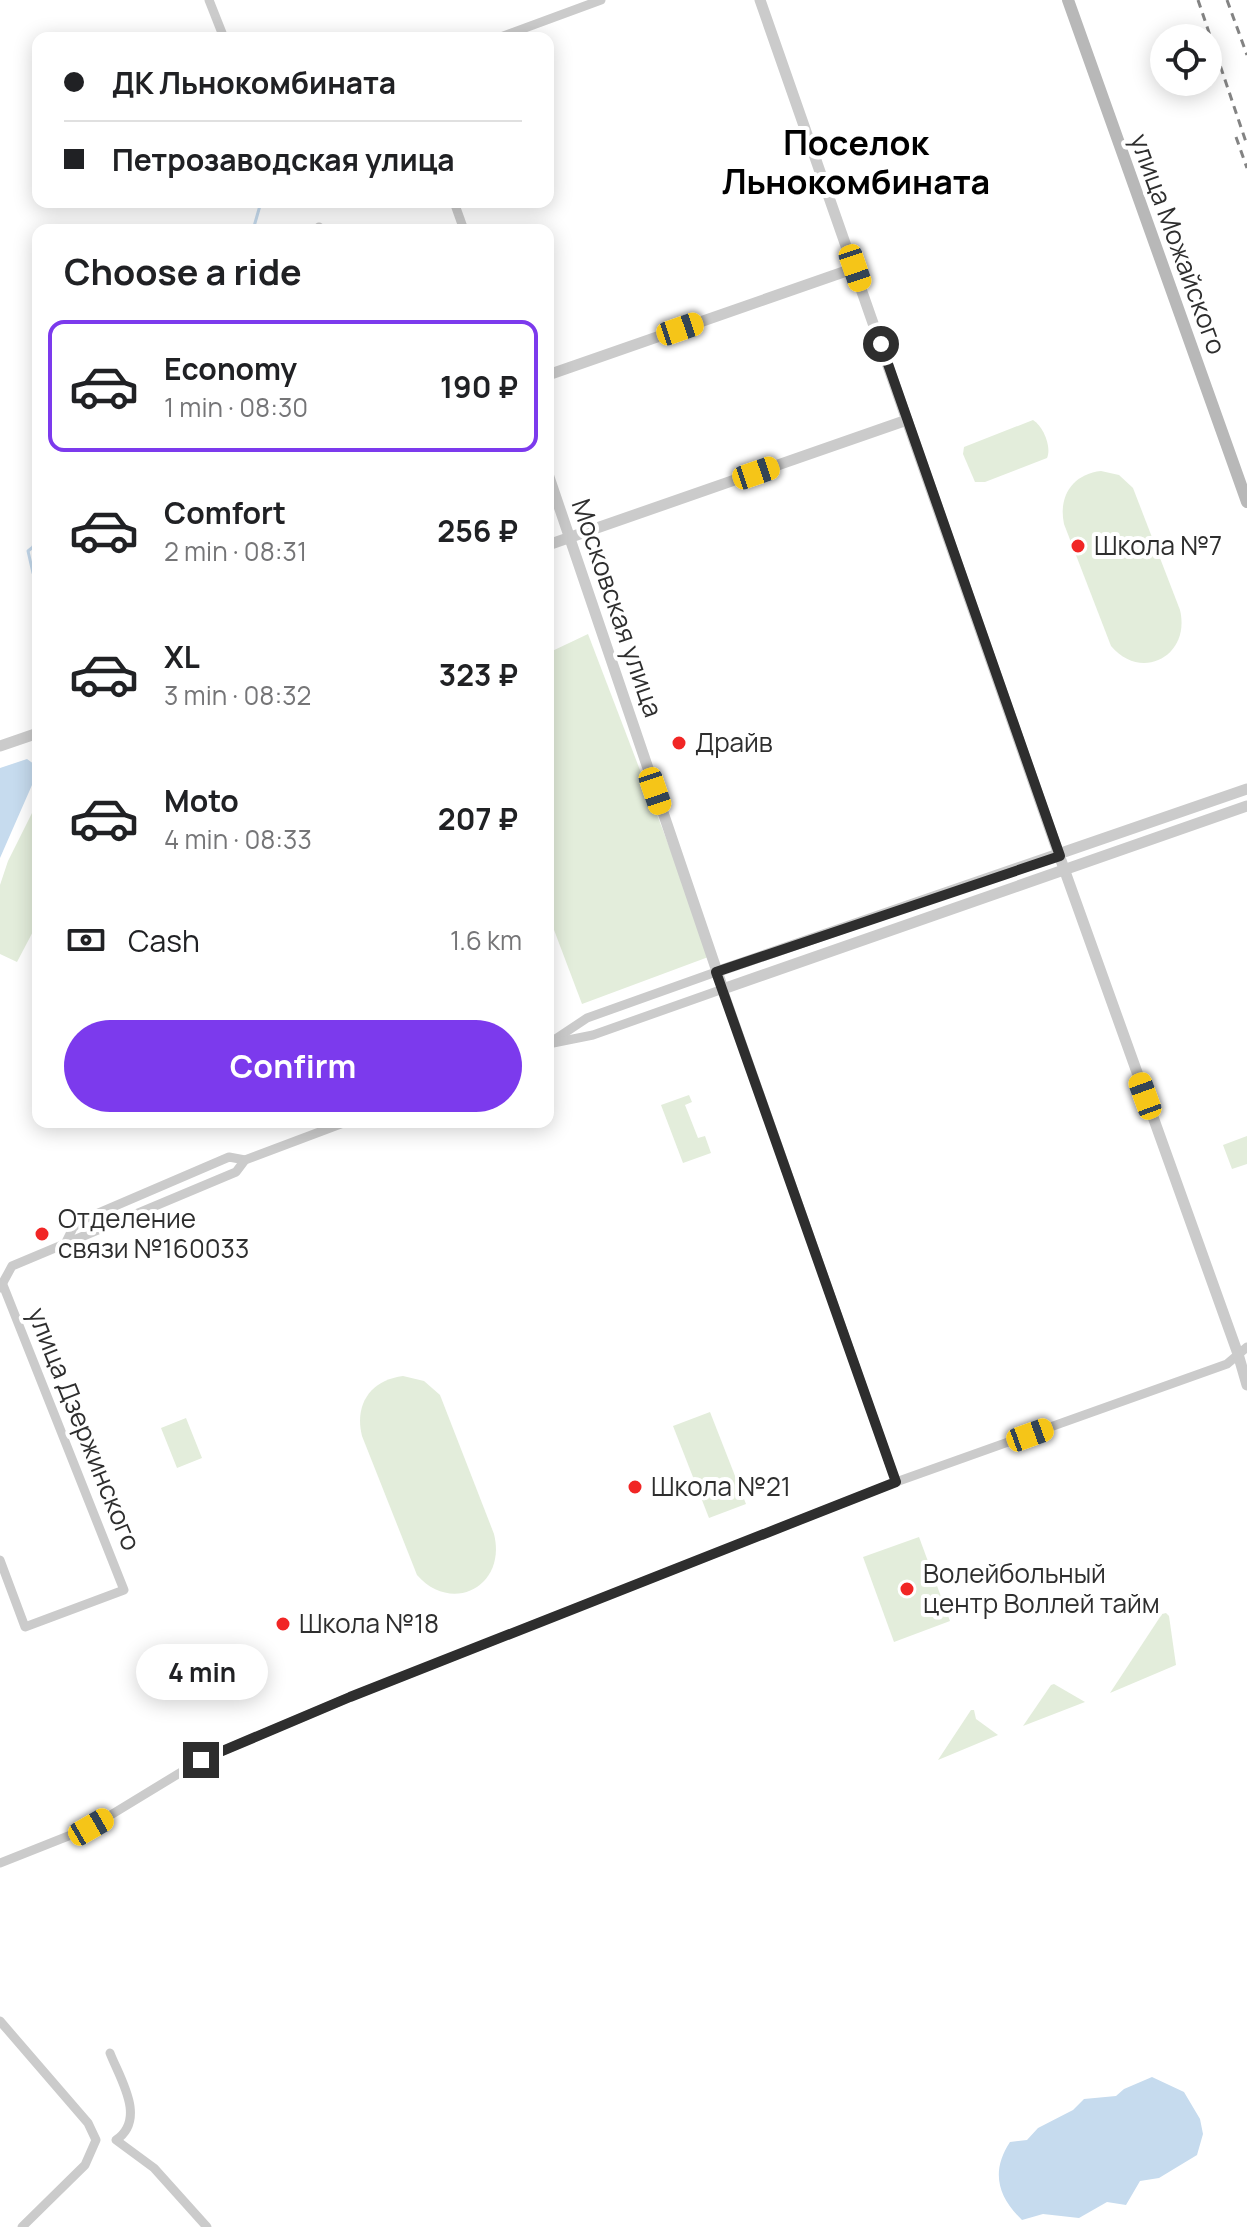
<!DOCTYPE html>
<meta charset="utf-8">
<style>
body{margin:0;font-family:Manrope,sans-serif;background:#f2f2f2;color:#202124;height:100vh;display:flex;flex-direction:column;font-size:30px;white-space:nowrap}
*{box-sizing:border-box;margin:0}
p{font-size:26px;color:#757577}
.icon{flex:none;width:44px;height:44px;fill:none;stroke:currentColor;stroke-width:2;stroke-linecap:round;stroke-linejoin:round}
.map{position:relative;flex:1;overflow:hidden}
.panel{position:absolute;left:32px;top:224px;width:522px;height:904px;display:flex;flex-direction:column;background:#fff;border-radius:16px;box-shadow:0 4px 20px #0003}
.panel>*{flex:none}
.top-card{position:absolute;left:32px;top:32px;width:522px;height:176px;border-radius:16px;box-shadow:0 4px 20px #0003;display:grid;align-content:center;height:176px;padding:0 32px;background:#fff}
.controls{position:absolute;left:1150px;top:24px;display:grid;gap:16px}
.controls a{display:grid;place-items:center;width:72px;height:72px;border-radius:50%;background:#fff;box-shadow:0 4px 20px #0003;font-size:40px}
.end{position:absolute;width:36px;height:36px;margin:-18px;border:10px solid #2e2e2e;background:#fff;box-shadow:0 0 0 4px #fff}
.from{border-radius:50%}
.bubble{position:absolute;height:56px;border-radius:28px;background:#fff;box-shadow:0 4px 20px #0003;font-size:26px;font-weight:700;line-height:56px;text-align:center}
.car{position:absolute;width:24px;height:48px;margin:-24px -12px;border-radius:10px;box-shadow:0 0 6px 2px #0007;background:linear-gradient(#f5c518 24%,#345 0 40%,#f5c518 0 76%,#345 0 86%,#f5c518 0)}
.top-card b{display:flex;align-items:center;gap:28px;height:76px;font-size:30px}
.top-card b+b{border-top:2px solid #e0e0e0}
.top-card i{width:20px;height:20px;background:#202124}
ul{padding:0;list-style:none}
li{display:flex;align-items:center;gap:24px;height:132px;margin:0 16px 12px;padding:0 16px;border:4px solid transparent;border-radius:16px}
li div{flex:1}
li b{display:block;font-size:30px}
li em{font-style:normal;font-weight:700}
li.on{border-color:#7c3aed}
li>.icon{width:72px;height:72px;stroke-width:1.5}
h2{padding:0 32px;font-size:36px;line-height:96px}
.pay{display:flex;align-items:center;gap:20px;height:88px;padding:0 32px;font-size:30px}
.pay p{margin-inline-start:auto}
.action{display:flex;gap:16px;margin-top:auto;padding:16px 32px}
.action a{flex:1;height:92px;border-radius:48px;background:#7c3aed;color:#fff;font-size:32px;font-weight:700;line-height:92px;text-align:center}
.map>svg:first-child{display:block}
</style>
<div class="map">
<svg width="1247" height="2227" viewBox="0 0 1247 2227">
<rect width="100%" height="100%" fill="#fff"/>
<g fill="#e3eddb">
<path d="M 1033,420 C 1043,426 1052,447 1047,458 L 985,482 L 975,482 L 963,454 L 964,447 Z"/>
<path d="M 1101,471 L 1119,475 L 1133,488 L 1180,610 C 1191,656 1141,682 1111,646 L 1064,524 C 1058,496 1073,474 1101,471 Z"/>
<polygon points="588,634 711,956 582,1004 548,914 548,653"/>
<polygon points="38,801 38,922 17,962 0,954 0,885 8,861"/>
<polygon points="689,1095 692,1102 685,1105 698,1138 705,1136 711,1153 683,1163 661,1105"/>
<polygon points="1247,1136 1247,1164 1232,1169 1223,1145"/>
<path d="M 403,1376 L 424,1381 L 440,1395 L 494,1534 C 507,1586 452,1615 417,1575 L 362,1436 C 354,1404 371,1380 403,1376 Z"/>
<polygon points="710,1412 746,1504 709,1518 673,1426"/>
<polygon points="186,1418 202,1458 177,1468 161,1428"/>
<polygon points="919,1537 950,1621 894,1642 863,1557"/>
<polygon points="1162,1614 1166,1613 1169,1616 1176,1665 1110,1693"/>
<polygon points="1054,1684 1085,1702 1023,1726 1051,1685"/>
<polygon points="971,1710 974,1710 976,1719 998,1735 938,1760"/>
</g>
<g fill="#c6dbee">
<polygon points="27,759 38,767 38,779 32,785 0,858 0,768"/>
<path d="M 1152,2077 L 1184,2092 L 1200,2119 L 1203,2134 L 1197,2155 L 1159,2178 L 1140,2181 L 1126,2205 L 1107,2202 L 1079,2218 L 1043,2214 L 1022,2220 C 997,2196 991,2171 1010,2142 L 1027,2140 L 1038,2128 L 1073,2110 L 1084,2099 L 1116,2096 L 1124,2089 Z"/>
</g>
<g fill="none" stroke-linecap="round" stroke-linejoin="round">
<g stroke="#c6dbee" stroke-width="3">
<polyline points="253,230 261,202"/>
<polyline points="38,529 33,547 28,551 33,573 38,580"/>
</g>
<g stroke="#cbcbcb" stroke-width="9">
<polyline points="209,0 224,38"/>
<polyline points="498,38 601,0"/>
<polyline points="454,202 464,230"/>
<polyline points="319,227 319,230"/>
<polyline points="551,1042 587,1018 716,972"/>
<polyline points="548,1044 593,1035 723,989 896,1482"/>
<polyline points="65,1244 73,1228 80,1221 229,1157 245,1160"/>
<polyline points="0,1288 12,1266 236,1172 245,1160 346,1122"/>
<polyline points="0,1560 25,1627 124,1590 3,1285"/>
<polyline points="0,1863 91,1827 201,1760 350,1697 896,1482 1227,1364 1247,1347"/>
<polyline points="0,2021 88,2123 96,2140 85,2165 22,2227"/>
<path d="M 110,2053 C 120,2079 147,2119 116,2140 L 154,2168 L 207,2227"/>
</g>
<g stroke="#cbcbcb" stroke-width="11">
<polyline points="760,0 1053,838 1238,1354 1247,1385"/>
<polyline points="548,375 855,268"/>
<polyline points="548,474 723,989 1247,806"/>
<polyline points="548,545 907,420"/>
<polyline points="0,746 38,733"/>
<polyline points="716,972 1247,789"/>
</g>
<polyline stroke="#b8b8b8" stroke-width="12" points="1068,0 1247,502"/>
<g stroke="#838383" stroke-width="3" stroke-dasharray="8 6" stroke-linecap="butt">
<polyline points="1198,0 1247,145"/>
<polyline points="1227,0 1247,55"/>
<polyline points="1236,137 1247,168"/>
</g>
</g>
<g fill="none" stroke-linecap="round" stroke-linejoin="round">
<polyline stroke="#2e2e2e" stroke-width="10" points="201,1760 350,1697 896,1482 716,972 1060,856 881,344"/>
</g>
<g fill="#f12625" stroke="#fff" stroke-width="3">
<circle cx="1078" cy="546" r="8"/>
<circle cx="679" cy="743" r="8"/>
<circle cx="42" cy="1234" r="8"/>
<circle cx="635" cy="1487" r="8"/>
<circle cx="907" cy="1589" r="8"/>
<circle cx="283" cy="1624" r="8"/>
</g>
<g text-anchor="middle" stroke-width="8" stroke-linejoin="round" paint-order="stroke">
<g font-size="26" fill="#2e2e2e" stroke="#fff">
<text transform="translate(1178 244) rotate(70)" y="9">улица Можайского</text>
<text transform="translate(617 608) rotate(71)" y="9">Московская улица</text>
<text transform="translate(84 1429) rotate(68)" y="9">улица Дзержинского</text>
</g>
<g font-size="26" fill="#2e2e2e" stroke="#fff" text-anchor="start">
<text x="1094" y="555">Школа №7</text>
<text x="695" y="752">Драйв</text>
<text x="58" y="1228">Отделение<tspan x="58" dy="30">связи №160033</tspan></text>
<text x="651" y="1496">Школа №21</text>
<text x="923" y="1583">Волейбольный<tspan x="923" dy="30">центр Воллей тайм</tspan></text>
<text x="299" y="1633">Школа №18</text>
</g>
<g font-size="34" font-weight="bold" fill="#000" stroke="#fff">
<text x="856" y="155">Поселок<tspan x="856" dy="39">Льнокомбината</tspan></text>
</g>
</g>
</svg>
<div class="controls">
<a><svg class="icon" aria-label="locate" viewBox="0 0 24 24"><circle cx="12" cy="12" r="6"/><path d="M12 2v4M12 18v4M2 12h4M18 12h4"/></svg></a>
</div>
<i class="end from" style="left:881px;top:344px"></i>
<i class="end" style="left:201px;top:1760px"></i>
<div class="bubble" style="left:136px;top:1644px;width:132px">4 min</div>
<i class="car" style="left:855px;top:268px;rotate:161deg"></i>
<i class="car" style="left:680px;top:329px;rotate:71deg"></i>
<i class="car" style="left:756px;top:473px;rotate:71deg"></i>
<i class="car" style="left:655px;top:791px;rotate:161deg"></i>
<i class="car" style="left:1145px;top:1096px;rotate:340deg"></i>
<i class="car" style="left:1030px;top:1435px;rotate:70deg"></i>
<i class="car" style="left:91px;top:1827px;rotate:60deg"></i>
<div class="top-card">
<b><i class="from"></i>ДК Льнокомбината</b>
<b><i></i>Петрозаводская улица</b>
</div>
<section class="panel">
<h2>Choose a ride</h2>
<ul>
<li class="on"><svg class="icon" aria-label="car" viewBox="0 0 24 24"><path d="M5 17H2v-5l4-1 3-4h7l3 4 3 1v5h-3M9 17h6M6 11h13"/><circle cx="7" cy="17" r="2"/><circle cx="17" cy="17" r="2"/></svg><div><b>Economy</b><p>1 min · 08:30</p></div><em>190 ₽</em></li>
<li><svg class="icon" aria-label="car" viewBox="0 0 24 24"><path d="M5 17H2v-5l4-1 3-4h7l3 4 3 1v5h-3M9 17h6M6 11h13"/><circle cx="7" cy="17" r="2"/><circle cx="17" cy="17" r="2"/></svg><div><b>Comfort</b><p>2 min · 08:31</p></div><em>256 ₽</em></li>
<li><svg class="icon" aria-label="car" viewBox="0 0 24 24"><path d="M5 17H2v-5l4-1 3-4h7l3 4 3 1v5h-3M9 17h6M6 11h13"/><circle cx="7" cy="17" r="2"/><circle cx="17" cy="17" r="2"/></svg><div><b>XL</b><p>3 min · 08:32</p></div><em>323 ₽</em></li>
<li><svg class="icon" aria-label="car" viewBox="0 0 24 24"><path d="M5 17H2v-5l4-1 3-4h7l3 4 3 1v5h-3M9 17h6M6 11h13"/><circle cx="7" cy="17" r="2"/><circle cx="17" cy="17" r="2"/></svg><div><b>Moto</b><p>4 min · 08:33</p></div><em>207 ₽</em></li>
</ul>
<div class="pay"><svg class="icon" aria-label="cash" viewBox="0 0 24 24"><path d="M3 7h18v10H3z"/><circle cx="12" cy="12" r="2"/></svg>Cash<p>1.6 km</p></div>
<div class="action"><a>Confirm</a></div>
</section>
</div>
